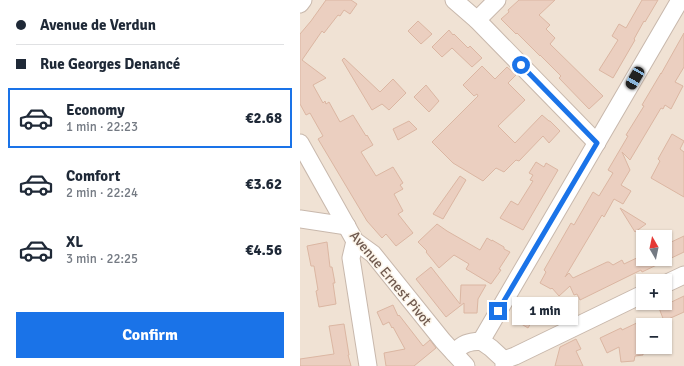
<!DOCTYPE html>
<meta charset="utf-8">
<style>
body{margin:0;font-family:Signika,sans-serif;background:#f6f6f7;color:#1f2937;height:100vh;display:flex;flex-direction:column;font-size:15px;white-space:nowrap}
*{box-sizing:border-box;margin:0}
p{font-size:13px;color:#747a83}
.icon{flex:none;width:22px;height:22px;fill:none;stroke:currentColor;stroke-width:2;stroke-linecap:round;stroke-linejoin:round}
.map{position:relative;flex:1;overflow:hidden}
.side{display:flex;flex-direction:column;background:#fff;width:300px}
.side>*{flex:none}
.guide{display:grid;align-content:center;height:88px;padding:0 16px;background:#fff}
.needle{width:26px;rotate:351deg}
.tools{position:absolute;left:336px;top:230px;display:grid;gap:8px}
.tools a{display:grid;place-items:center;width:36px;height:36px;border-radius:0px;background:#fff;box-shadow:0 1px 3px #0004;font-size:20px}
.end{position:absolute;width:18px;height:18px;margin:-9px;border:5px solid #1a73e8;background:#fff;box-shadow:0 0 0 2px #fff}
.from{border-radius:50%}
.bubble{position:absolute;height:28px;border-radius:0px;background:#fff;box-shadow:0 1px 3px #0004;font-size:13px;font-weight:800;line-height:28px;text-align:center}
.car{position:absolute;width:12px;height:24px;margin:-12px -6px;border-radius:5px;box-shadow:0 0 3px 1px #0007;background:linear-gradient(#222 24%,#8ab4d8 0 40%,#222 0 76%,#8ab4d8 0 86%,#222 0)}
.guide b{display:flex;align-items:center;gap:14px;height:38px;font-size:15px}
.guide b+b{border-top:1px solid #e0e1e3}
.guide i{width:10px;height:10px;background:#1f2937}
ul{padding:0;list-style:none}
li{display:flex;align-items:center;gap:12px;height:60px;margin:0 8px 6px;padding:0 8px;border:2px solid transparent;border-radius:0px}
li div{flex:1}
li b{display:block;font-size:15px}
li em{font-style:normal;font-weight:800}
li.current{border-color:#1a73e8}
li>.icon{width:36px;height:36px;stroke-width:1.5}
.action{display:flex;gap:8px;margin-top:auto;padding:8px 16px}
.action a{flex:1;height:46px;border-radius:0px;background:#1a73e8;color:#fff;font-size:16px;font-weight:800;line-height:46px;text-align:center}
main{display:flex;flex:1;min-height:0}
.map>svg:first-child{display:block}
</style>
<main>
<section class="side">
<div class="guide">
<b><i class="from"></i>Avenue de Verdun</b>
<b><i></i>Rue Georges Denancé</b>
</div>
<ul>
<li class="current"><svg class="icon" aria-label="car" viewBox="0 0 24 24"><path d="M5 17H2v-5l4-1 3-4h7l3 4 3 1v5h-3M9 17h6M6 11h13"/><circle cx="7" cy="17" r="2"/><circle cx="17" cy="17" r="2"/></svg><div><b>Economy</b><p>1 min · 22:23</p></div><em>€2.68</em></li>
<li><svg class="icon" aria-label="car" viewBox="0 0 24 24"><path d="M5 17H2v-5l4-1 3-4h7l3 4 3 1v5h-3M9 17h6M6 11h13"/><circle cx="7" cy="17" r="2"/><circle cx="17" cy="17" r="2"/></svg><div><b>Comfort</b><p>2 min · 22:24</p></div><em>€3.62</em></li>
<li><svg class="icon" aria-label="car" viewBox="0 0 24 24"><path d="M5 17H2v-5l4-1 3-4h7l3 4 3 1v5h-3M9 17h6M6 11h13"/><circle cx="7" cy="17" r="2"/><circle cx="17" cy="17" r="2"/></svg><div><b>XL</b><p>3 min · 22:25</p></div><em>€4.56</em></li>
</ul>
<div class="action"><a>Confirm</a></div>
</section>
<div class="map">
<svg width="384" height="366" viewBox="0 0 384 366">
<rect width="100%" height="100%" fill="#f9f0e5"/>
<path fill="#f0e2d4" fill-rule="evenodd" d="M 0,0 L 384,0 L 384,366 L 0,366 ZM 343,237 L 365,237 L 365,259 L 343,259 ZM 343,281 L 365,281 L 365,303 L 343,303 ZM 343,325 L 365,325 L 365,347 L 343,347 Z"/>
<g fill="#ebcfc0" stroke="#dbb6a2">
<polygon points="26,0 51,0 57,4 50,14 44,10 40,16 38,15 24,33 22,31 2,60 26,78 13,85 23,103 25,101 26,104 29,102 40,122 53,115 66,136 67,135 73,145 61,152 76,176 93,167 103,183 100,185 103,189 94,194 103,211 98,214 113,233 96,246 86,234 82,238 67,221 18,139 23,136 10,113 6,115 0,104 0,34 11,21"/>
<polygon points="219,0 255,0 239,15 250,25 246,29 255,38 250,44 303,96 289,109 259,78 261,76 240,55 240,56 217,33 216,34 201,19 209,12 208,10"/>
<polygon points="342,0 358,0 345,22 344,21 334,39 335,40 313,78 299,70 318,40 312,36 319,24 326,28"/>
<polygon points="118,21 132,34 121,44 108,31"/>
<polygon points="149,30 153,35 154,34 168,48 170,46 182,58 172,67 152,48 142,57 132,47"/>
<polygon points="384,33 384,67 375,82 383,86 371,109 365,105 363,109 361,108 330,160 322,152 330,170 321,185 331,191 323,204 314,199 304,217 302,215 265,277 269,273 273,278 307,262 309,262 313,265 322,260 324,264 343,255 343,259 365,259 365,245 384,236 384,252 342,272 341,270 280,300 277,294 274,295 270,286 259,296 252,288 251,289 240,283 246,272 244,270 271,223 274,225 293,192 299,196 313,173 308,170 328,136 326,135 344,106 342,105 361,73 361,74"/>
<polygon points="44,58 80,92 93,79 106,93 89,110 82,104 72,110 42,60"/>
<polygon points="182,66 195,79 207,67 216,75 208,83 225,100 198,126 215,143 242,115 249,121 250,121 260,131 249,143 243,136 219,161 216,160 204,172 196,168 183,181 153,163 132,142 178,96 177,94 174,96 163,85"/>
<polygon points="126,85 139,101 129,112 114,97"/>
<polygon points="109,121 117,129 98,140 93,129"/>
<polygon points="372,134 384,141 380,149 384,152 384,197 351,178 360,161 358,159"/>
<polygon points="236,162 244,167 246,163 258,170 223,230 200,218 211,201 218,205 233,181 230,180 233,175 229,173"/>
<polygon points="160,176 166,180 143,219 133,214"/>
<polygon points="320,208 346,224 335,232"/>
<polygon points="137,224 147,231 180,250 187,238 192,241 192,240 204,247 204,249 210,252 199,269 201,270 191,284 166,269 169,264 154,255 139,268 126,252 127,251 118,242"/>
<polygon points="27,242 30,267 32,267 35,283 33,283 36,304 19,307 16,291 18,290 14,266 11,266 7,246"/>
<polygon points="131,267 160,304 161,285 186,285 178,299 177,313 164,313 164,303 146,317 116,279"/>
<polygon points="384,296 384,312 364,321 359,308"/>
<polygon points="226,299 240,307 228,328 213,319"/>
<polygon points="93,305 98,316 99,315 123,346 130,340 136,348 114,366 86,366 84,353 105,349 93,327 92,328 89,322 83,325 77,312"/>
<polygon points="343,320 343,355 335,356 334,361 321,362 319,347 307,353 300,338 321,328 322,330"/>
<polygon points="44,324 49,355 48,355 51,366 0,366 0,359 34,354 29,326"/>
<polygon points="276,339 281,349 276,351 283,366 255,366 260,347"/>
</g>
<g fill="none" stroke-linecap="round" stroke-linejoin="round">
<g stroke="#c8b8ac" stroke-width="19">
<g id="minor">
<polyline points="154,0 177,20 297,143"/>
<polyline points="0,4 3,0"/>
<polyline points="177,20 197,0"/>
<polyline points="0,143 55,241 73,254 143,341 166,366"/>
<polyline points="0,219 47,226"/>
<polyline points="55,241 51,258 68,366"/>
<polyline points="365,284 384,275"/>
<polyline points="181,341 380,0"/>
<path d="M 154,353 C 163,343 168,342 181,341 L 191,348 L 204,360 L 204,366"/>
<polyline points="204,360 215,356 343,294"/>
</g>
</g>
<use href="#minor" stroke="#fff" stroke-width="17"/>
</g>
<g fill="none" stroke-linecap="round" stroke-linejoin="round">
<polyline stroke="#1a73e8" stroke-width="5" points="198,311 297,143 221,65"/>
</g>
<g text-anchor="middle" stroke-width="3" stroke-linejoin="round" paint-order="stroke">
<g font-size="14" fill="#6e584d" stroke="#fcf5ea">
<text transform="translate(91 278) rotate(50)" y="5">Avenue Ernest Pivot</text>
</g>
</g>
</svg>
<div class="tools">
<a><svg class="needle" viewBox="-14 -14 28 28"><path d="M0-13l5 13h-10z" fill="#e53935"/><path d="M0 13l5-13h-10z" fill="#747a83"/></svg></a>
<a>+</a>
<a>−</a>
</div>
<i class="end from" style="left:221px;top:65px"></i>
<i class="end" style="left:198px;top:311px"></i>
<div class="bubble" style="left:212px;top:297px;width:66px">1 min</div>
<i class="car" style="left:335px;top:78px;rotate:210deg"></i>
</div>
</main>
